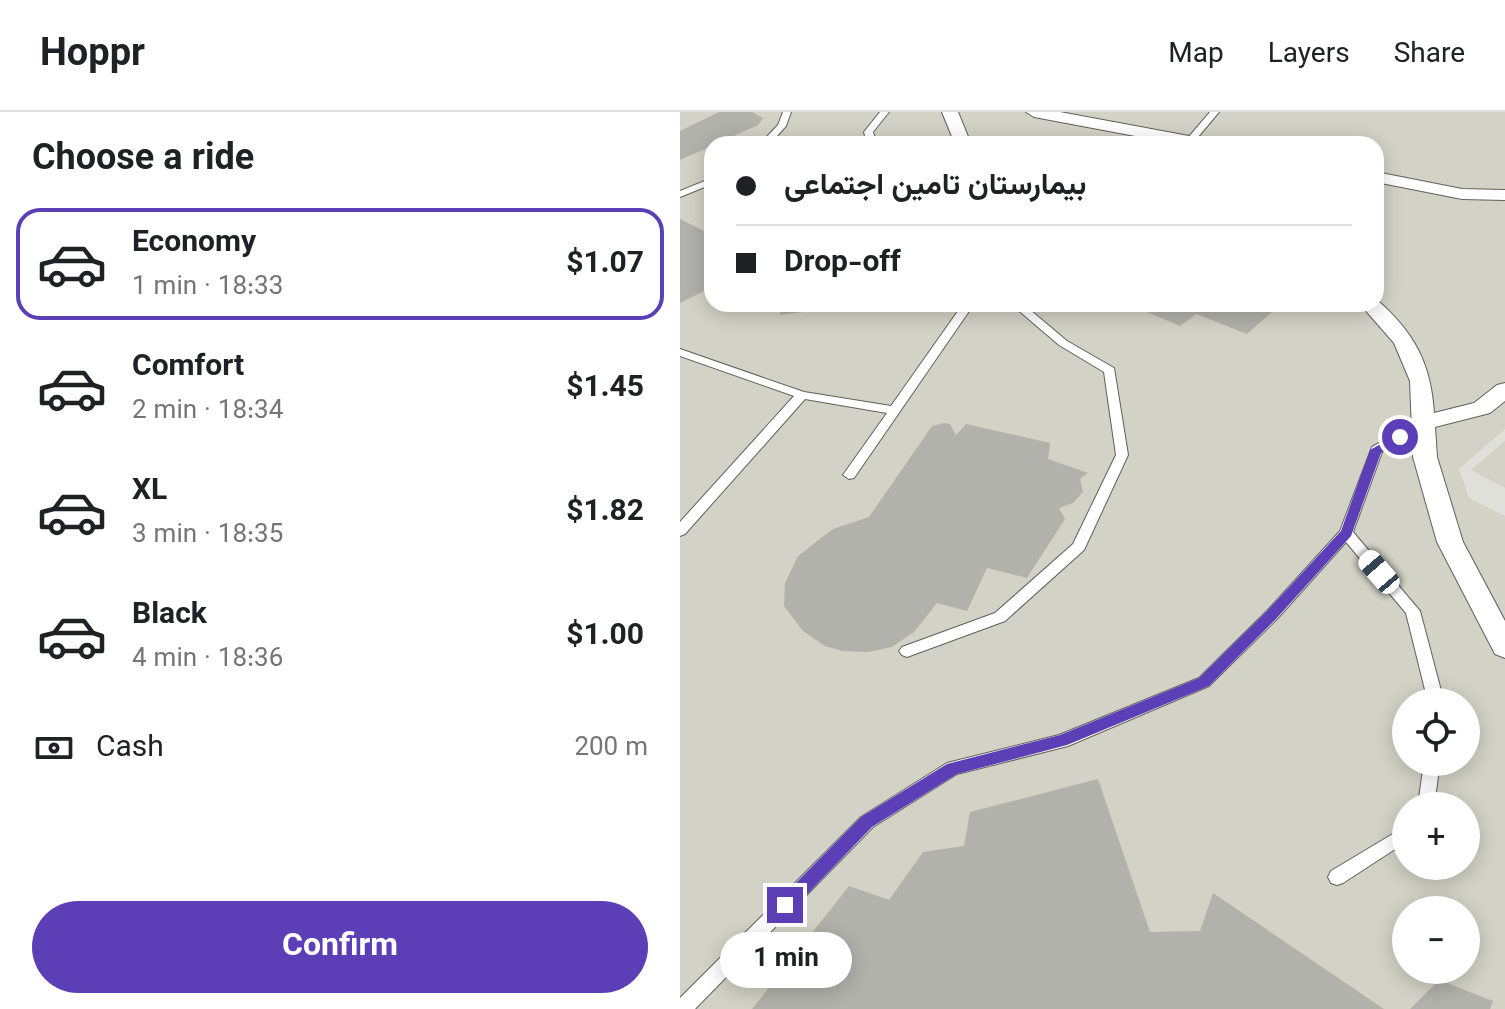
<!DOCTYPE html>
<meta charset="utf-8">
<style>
body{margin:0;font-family:Georgia,Vazirmatn,serif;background:#f2f2f2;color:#202124;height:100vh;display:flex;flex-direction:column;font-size:30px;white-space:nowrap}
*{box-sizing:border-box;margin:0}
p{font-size:26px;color:#757577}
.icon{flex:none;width:44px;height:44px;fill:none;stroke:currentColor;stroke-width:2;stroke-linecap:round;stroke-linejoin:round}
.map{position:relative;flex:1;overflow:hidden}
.side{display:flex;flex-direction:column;background:#fff;width:680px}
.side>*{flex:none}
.guide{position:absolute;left:24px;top:24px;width:680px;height:176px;border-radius:24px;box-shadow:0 4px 20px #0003;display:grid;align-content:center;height:176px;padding:0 32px;background:#fff}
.tools{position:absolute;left:712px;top:576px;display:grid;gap:16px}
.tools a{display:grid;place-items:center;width:88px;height:88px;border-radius:50%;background:#fff;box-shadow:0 4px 20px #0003;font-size:40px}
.end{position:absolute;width:36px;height:36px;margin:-18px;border:10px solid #5c3fb7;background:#fff;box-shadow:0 0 0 4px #fff}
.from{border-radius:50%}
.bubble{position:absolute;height:56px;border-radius:28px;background:#fff;box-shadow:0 4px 20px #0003;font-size:26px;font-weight:700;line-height:56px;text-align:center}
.car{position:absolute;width:24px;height:48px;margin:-24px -12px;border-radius:10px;box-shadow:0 0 6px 2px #0007;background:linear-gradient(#fff 24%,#345 0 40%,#fff 0 76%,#345 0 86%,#fff 0)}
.guide b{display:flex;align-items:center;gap:28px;height:76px;font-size:30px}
.guide b+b{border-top:2px solid #e0e0e0}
.guide i{width:20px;height:20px;background:#202124}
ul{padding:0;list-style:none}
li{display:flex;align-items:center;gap:24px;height:112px;margin:0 16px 12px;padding:0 16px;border:4px solid transparent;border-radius:24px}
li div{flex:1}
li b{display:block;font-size:30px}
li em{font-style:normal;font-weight:700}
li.selected{border-color:#5c3fb7}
li>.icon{width:72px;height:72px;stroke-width:1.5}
h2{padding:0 32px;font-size:36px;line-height:96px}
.pay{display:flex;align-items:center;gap:20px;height:88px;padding:0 32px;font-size:30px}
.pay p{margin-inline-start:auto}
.action{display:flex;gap:16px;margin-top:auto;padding:16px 32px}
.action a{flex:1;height:92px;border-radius:48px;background:#5c3fb7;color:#fff;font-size:32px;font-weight:700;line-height:92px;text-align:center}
header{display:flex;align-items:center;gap:48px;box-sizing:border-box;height:112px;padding:0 40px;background:#fff;border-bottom:2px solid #e0e0e0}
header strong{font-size:38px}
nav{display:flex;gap:44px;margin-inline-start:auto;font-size:28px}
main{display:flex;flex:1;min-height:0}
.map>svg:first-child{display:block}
</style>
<header>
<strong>Hoppr</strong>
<nav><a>Map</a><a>Layers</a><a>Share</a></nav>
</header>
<main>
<section class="side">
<h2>Choose a ride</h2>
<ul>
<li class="selected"><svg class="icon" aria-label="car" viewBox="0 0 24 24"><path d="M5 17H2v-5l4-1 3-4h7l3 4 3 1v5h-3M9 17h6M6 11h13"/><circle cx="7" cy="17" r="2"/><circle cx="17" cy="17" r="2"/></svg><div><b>Economy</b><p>1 min · 18:33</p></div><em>$1.07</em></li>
<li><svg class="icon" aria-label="car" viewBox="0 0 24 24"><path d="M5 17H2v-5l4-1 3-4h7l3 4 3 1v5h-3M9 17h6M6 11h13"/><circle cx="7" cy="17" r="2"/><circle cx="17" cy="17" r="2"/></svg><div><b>Comfort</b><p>2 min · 18:34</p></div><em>$1.45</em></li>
<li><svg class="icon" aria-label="car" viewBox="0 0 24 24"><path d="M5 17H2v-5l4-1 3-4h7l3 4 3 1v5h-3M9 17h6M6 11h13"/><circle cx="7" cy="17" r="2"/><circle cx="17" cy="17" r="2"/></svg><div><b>XL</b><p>3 min · 18:35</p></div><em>$1.82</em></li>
<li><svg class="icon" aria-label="car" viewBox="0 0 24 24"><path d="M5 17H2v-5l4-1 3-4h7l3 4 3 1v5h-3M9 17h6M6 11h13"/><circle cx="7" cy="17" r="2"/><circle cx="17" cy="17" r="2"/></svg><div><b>Black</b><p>4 min · 18:36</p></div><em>$1.00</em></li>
</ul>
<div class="pay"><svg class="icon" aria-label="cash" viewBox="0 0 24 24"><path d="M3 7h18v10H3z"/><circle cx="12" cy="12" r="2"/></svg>Cash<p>200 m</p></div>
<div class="action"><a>Confirm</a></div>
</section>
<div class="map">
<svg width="825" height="897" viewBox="0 0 825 897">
<rect width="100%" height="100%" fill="#dfe0d9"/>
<g fill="#d2d2c6" fill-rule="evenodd">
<path d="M 0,0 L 825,0 L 825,317 L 779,357 L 789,386 L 825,404 L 825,897 L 0,897 ZM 32,32 L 696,32 L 696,192 L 32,192 ZM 726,590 L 786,590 L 786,650 L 726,650 ZM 726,694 L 786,694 L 786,754 L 726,754 ZM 726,798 L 786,798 L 786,858 L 726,858 Z"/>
<polygon points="825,329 825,376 791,358"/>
</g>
<g fill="#b2b2ac">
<polygon points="39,0 72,0 83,6 78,13 0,48 0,19"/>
<polygon points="0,107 32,123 32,175 0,191"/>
<polygon points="99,192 152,192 153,196 100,203"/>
<polygon points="448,192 601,192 567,222 516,202 500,214"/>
<polygon points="264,311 270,312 276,323 286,312 370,331 368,347 408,361 400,367 403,380 393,391 379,396 385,407 347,466 307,456 287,499 257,491 234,520 212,535 188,540 162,539 145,534 123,519 104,494 105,471 118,444 153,417 189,405 252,314"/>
<polygon points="418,667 470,820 520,819 533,781 704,897 72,897 169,774 209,788 243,740 284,734 290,700"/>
<polygon points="759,868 813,889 810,897 730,897"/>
</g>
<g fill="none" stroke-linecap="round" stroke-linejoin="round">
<g stroke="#60605a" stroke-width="2">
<g id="service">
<polygon points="103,0 111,0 106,14 90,32 80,32 98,13"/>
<polygon points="200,0 209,0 193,20 197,32 187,32 184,20"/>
<polygon points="530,0 539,0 513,31 507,31 507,27"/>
<polygon points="32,66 32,72 0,85 0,79"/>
<polygon points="283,192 294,192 174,366 169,367 163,363 207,301 125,287 5,422 0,424 0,410 114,284 0,244 0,237 124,280 211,294"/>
<polygon points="331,192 343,192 387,229 434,256 448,343 404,438 325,509 227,545 222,543 219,539 222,535 315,501 393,432 436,343 424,260 379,233"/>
<polygon points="743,307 747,308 749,311 747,314 702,340 673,420 740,499 764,590 748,590 726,501 666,430 597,507 529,574 388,634 277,662 193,715 15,897 0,897 0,886 181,705 267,651 379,623 519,566 587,499 660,419 692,335"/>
<polygon points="744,650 760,650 754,694 738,694"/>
<polygon points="726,714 726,730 663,771 657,773 651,771 648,765 651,759"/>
</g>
</g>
<g stroke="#60605a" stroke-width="2">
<g id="minor">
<polygon points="262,0 278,0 291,32 275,32"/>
<polygon points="346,0 380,0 525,27 533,32 498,32 354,5"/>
<polygon points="696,60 782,77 825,78 825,88 782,87 696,70"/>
<path d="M 696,187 C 734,220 751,251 754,301 L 794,291 L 817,273 L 825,271 L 825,289 L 810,301 L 755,315 L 757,345 L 783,430 L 825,509 L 825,546 L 815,542 L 757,430 L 733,345 L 730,269 L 714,231 L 680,192 L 696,192 Z"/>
</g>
</g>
<use href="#service" fill="#fff" fill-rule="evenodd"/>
<use href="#minor" fill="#fff" fill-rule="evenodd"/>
</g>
<polygon fill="#5c3fb7" points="720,321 724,322 724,327 701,341 671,424 596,507 529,574 387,633 277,662 192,715 111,799 99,799 96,793 99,788 181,705 267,652 380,623 519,566 587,499 661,419 690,338"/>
</svg>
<div class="tools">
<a><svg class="icon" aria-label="locate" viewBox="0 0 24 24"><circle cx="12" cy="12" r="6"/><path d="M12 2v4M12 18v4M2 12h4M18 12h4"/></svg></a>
<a>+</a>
<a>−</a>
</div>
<i class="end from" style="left:720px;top:325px"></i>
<i class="end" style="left:105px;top:793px"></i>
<div class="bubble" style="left:40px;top:820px;width:132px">1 min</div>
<i class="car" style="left:699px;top:460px;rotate:319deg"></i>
<div class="guide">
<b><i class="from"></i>بیمارستان تامین اجتماعی</b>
<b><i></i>Drop-off</b>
</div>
</div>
</main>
